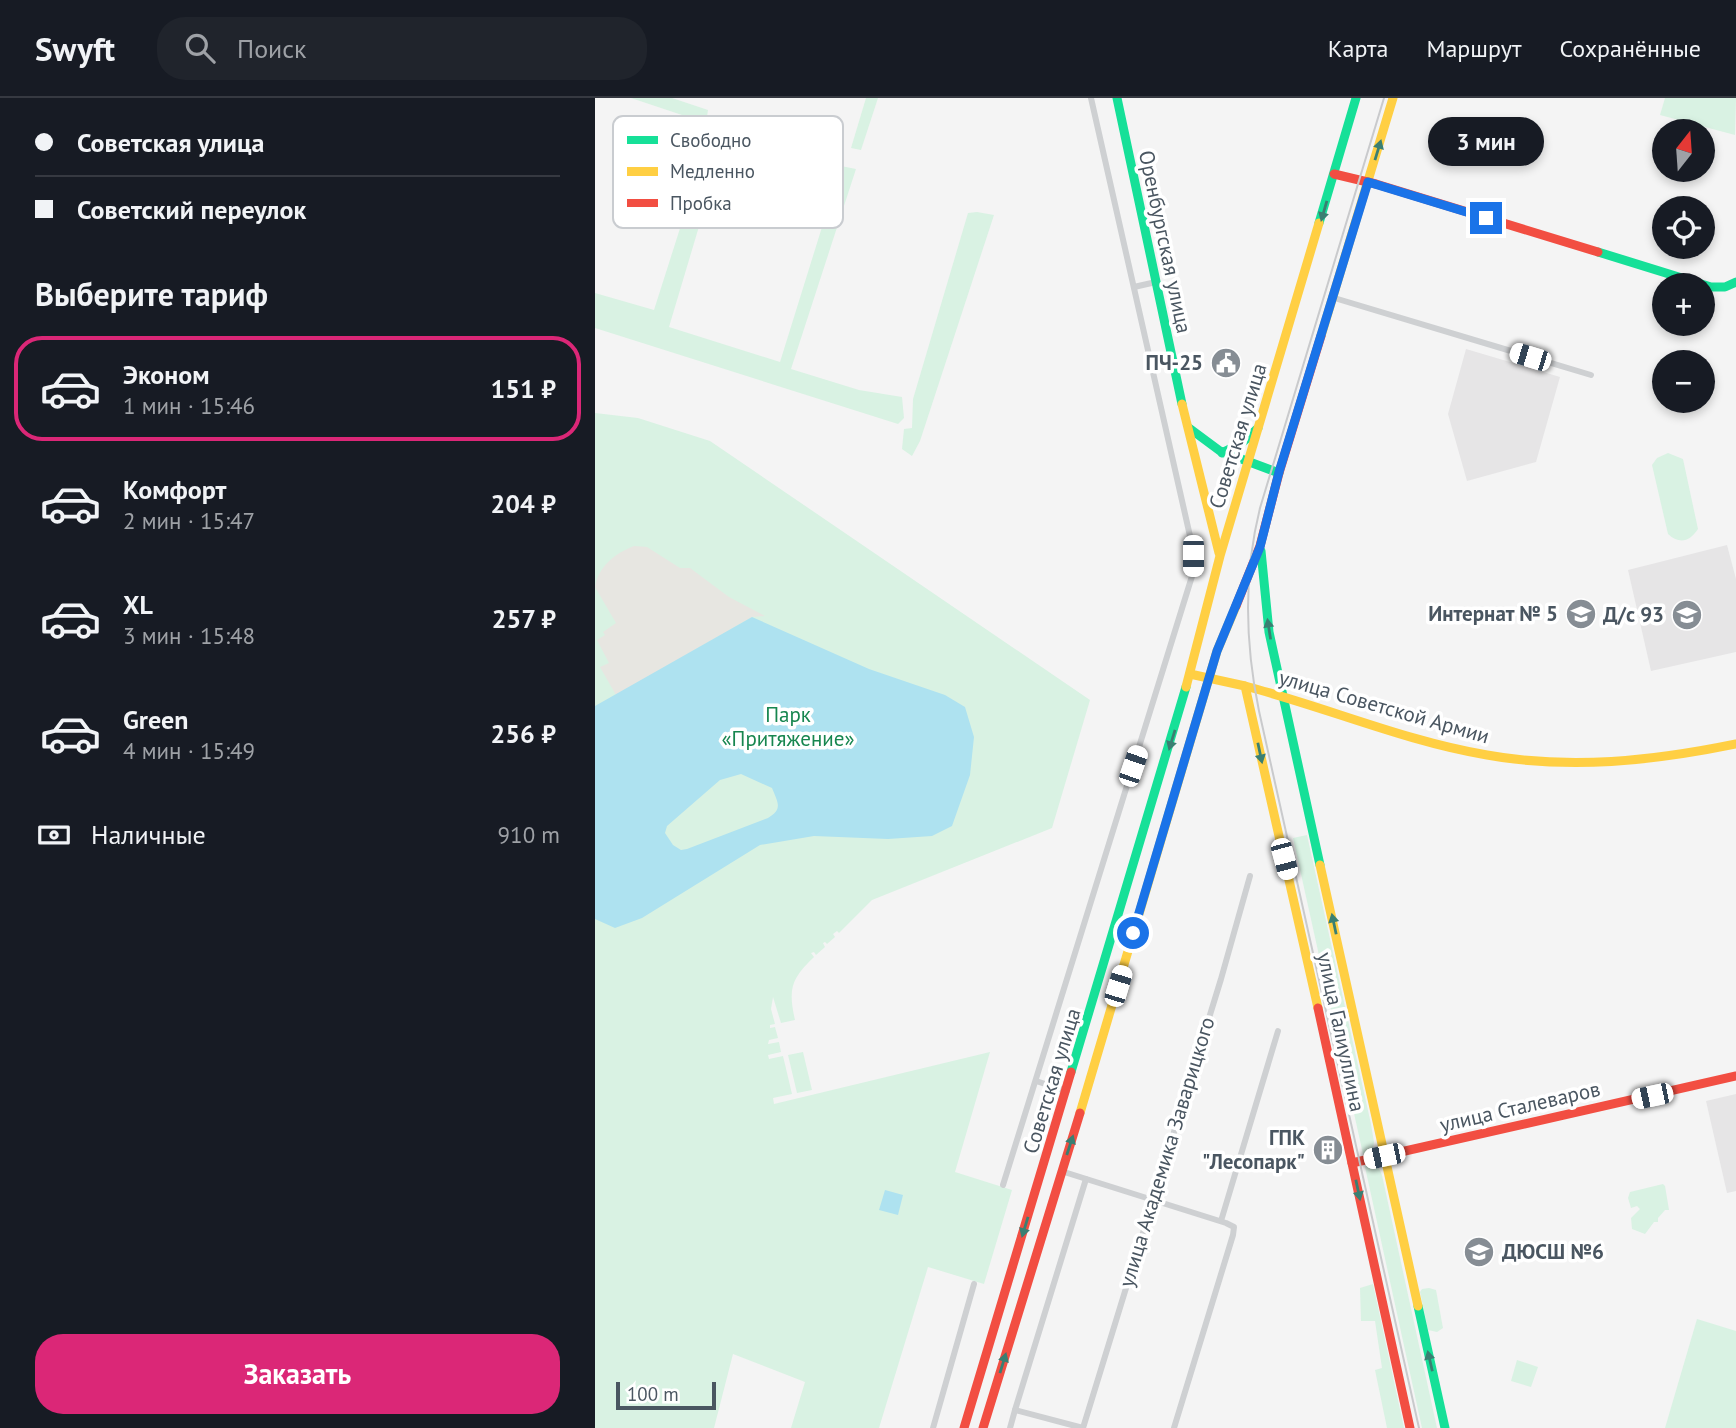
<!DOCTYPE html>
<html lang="ru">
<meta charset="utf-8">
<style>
body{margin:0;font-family:"PT Sans",sans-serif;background:#20242c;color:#f1f3f6;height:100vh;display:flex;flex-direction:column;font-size:26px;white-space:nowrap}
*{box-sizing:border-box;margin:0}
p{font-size:23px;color:#9ea1a6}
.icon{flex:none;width:38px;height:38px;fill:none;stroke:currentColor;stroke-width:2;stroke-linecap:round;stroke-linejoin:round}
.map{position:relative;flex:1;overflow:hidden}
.side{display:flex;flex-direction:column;background:#171b24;width:595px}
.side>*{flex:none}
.top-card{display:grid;align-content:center;height:154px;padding:0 35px;background:#171b24}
.needle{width:46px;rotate:17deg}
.controls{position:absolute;left:1057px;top:21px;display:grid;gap:14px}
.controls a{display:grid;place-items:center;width:63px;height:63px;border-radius:50%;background:#171b24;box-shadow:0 4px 10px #0003;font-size:35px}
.scale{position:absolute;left:21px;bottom:18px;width:100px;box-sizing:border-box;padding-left:7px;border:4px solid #4a5661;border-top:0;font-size:19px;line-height:24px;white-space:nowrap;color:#4a5661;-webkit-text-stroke:5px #fff;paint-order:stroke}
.end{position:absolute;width:32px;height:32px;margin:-16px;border:9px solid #1a73e8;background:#fff;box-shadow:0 0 0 4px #fff}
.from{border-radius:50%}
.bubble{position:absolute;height:49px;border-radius:24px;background:#171b24;box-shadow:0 4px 10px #0003;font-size:23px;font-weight:600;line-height:49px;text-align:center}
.car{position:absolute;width:21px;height:42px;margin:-21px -10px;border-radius:9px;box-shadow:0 0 5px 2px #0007;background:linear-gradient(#fff 24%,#345 0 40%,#fff 0 76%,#345 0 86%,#fff 0)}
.top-card b{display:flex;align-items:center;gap:24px;height:66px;font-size:26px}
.top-card b+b{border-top:2px solid #363941}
.top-card i{width:18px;height:18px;background:#f1f3f6}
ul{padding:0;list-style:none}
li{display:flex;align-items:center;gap:21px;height:105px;margin:0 14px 10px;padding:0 21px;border:4px solid transparent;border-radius:28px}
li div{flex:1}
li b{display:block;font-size:26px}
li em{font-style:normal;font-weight:600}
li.selected{border-color:#db2777}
li>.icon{width:63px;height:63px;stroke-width:1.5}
h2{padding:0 35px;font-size:32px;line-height:84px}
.pay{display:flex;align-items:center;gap:18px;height:77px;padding:0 35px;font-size:26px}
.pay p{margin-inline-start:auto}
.action{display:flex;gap:14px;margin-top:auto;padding:14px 35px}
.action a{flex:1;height:80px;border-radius:28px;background:#db2777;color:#fff;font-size:28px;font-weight:600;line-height:80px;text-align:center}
header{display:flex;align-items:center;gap:42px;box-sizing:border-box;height:98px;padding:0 35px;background:#171b24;border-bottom:2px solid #363941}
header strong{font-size:33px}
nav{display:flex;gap:38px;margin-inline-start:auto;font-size:24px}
.search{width:490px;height:63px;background:#20242c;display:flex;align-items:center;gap:18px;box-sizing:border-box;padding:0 24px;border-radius:28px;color:#9ea1a6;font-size:26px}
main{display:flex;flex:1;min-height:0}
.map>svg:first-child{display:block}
</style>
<header>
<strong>Swyft</strong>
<div class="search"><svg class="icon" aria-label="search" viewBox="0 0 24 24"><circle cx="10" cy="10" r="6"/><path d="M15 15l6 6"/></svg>Поиск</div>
<nav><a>Карта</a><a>Маршрут</a><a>Сохранённые</a></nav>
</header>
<main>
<section class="side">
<div class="top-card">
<b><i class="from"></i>Советская улица</b>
<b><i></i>Советский переулок</b>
</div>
<h2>Выберите тариф</h2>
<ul>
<li class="selected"><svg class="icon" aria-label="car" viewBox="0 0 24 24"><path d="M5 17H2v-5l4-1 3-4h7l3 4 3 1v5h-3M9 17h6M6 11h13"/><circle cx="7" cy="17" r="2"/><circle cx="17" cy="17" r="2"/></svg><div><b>Эконом</b><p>1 мин · 15:46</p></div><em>151 ₽</em></li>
<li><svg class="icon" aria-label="car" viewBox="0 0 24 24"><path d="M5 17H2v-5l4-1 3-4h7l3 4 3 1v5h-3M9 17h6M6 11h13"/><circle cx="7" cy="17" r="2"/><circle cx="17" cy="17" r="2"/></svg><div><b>Комфорт</b><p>2 мин · 15:47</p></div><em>204 ₽</em></li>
<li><svg class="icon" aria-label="car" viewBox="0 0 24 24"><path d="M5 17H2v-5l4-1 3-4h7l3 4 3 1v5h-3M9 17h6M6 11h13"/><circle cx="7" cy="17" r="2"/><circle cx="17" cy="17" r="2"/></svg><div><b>XL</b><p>3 мин · 15:48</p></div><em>257 ₽</em></li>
<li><svg class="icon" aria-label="car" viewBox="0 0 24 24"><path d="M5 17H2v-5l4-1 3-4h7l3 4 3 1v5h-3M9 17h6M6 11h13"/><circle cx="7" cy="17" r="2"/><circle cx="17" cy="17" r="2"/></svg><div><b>Green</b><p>4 мин · 15:49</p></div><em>256 ₽</em></li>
</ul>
<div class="pay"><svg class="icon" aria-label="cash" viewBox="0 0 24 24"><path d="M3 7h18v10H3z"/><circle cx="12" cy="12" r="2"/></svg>Наличные<p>910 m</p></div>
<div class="action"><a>Заказать</a></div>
</section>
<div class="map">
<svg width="1141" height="1330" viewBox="0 0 1141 1330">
<rect width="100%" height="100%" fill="#f4f4f4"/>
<g fill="#e6e5e6">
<polygon points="871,251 965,279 941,364 872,383 853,316"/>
<polygon points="1132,447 1141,481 1141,554 1056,573 1033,472"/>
<polygon points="1141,996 1141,1093 1132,1095 1111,1003"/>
</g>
<g fill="#d9f2e3">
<polygon points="36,0 77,0 113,12 111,25"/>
<polygon points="271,0 283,0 266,52 256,50"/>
<polygon points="1070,0 1141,0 1140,37 1065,17"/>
<polygon points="116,33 131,38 74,229 185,264 246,68 261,71 196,271 264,292 307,299 309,320 303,326 0,230 0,195 59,212"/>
<polygon points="382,114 399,117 325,343 317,358 307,351 309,331 317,330 318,301 373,115"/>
<path d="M 0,315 L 43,320 L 115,343 L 495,602 L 457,730 L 277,802 L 244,835 L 242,833 L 238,836 L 240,839 L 232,846 L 230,844 L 228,845 L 230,849 L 221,857 L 219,854 L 216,855 L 219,859 C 196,881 193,891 200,922 L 186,925 L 178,899 L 176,911 L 180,926 L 175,927 L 175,930 L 180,929 L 183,940 L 174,942 L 173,946 L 184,944 L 186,954 L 173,957 L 174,961 L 188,958 L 197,996 L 178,1000 L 179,1006 L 395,954 L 360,1074 L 417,1092 L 389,1186 L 333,1169 L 284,1330 L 196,1330 L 210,1284 L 138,1256 L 119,1330 L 0,1330 Z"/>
<path d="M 1073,355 L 1088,361 L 1103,431 C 1095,443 1085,447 1073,436 L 1057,367 L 1062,360 Z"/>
<polygon points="712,737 776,1026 779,1044 778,1051 768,1056 698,740"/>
<polygon points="208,954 217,992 202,995 193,957"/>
<path d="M 772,1067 C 781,1067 784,1069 787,1077 L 842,1330 L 827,1330 L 770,1069 Z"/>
<polygon points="1068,1086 1070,1088 1074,1112 1070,1112 1063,1120 1063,1124 1059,1124 1050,1136 1037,1131 1036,1120 1045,1111 1042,1108 1036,1110 1033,1100 1035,1094"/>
<polygon points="778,1186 809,1330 792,1330 780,1272 787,1270 780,1223 766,1223 765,1190"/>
<polygon points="834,1190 841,1192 848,1230 842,1234 833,1232 825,1194 827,1191"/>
<polygon points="1102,1221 1141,1233 1141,1330 1070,1330"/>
<polygon points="922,1262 943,1269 936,1289 916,1283"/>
</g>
<path fill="#e7e6e1" d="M 39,448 L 52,449 L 85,470 L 95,470 L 134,499 L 170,518 L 157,519 L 21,597 L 5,569 L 14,565 L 2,542 L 10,537 L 8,534 L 21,525 L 0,489 C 4,468 19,456 39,448 Z"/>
<g fill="#aee2f0" fill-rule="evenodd">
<path d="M 157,519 L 274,571 L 350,597 L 370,609 L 379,639 L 375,677 L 357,728 L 337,738 L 293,741 L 219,738 L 165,747 L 47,820 L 20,830 L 0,821 L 0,608 ZM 146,676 L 177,690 C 183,705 188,711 173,720 L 92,751 L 86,752 L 78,747 L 70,735 L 72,728 L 125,682 Z"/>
<polygon points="290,1092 308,1097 303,1117 284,1112"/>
</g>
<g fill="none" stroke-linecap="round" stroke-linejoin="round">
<g stroke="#ced0d2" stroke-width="6">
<polyline points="539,189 561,184"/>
<polyline points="736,199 996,277"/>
<polyline points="441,983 472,993"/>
<polyline points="466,1073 631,1125 639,1129 638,1137 579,1330"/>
<polyline points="408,1087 598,475 595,438 496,0"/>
<polyline points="626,1123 683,933"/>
<polyline points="338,1330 379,1186"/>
<polyline points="415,1330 420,1312"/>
<polyline points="488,1330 626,881 655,778"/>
<polyline points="488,1330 420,1312 491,1081"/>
</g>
<g stroke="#16e098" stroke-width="9">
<polyline points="522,0 587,306"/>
<polyline points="724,125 761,0"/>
<polyline points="1003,154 1116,189 1130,189 1141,184"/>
<polyline points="594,330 625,353 684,375"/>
<polyline points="627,355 648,344 663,330"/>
<polyline points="666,453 674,534 725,767"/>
<polyline points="476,974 591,589"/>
<polyline points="823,1208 850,1330"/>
</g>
<g stroke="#ffcf43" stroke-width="9">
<polyline points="726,238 798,0"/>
<polyline points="587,306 624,455"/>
<polyline points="595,576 650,588 723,910"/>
<path d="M 650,588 C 731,609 809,643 892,657 C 975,672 1058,663 1141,646"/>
<polyline points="591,589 625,458 724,125"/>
<polyline points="725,767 823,1208"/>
<polyline points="485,1015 622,553 641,508"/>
</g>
<g stroke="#f24e42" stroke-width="9">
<polyline points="739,76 781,86 1003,154"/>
<polyline points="641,508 665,448 684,375 726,238"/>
<polyline points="723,910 815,1330"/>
<polyline points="757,1065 1141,978"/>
<polyline points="369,1330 476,974"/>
<polyline points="388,1330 485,1015"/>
</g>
<path stroke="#c9cacc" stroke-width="2" d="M 789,0 L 665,410 C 648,478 650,545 664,613 L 824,1330"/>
</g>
<defs><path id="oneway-solid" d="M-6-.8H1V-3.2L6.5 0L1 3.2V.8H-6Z" transform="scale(1.75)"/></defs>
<g fill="#3a7f72">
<use href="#oneway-solid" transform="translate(783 52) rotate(-73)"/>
<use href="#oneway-solid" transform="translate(729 113) rotate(106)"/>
<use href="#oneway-solid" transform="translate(674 531) rotate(-99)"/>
<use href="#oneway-solid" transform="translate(577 642) rotate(107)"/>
<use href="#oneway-solid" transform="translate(665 655) rotate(78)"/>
<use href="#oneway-solid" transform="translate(739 826) rotate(-102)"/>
<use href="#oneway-solid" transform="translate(475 1047) rotate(-72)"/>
<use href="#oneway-solid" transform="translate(763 1092) rotate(78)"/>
<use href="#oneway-solid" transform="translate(430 1129) rotate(107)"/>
<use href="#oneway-solid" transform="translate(835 1263) rotate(-103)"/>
<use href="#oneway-solid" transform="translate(408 1265) rotate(-73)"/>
</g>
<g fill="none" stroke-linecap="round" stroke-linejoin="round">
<polyline stroke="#1a73e8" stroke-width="9" points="538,835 622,553 665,449 684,374 773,84 891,120"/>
</g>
<defs>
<g id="civic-disc" transform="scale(1.575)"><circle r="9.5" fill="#868d94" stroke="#fff"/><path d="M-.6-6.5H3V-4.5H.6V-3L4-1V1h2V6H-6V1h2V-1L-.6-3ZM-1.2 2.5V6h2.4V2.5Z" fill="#fff"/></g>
<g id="school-disc" transform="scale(1.575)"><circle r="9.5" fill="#868d94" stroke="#fff"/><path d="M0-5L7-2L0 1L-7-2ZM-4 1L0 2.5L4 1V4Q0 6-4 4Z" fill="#fff"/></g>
<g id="building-disc" transform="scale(1.575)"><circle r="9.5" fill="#868d94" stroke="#fff"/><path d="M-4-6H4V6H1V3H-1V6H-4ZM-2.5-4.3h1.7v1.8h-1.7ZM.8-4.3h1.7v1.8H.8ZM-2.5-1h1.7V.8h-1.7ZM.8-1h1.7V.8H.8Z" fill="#fff"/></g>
</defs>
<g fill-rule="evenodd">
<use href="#civic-disc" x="631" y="265"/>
<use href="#school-disc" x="986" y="516"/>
<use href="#school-disc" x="1092" y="517"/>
<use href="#building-disc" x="733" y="1052"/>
<use href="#school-disc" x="884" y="1154"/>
</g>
<g text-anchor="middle" stroke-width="7" stroke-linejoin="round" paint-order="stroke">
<g font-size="21" fill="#4a5661" stroke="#fff">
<text transform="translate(570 144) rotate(78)" y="7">Оренбургская улица</text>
<text transform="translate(643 338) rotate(-73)" y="7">Советская улица</text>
<text transform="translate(789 609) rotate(16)" y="7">улица Советской Армии</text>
<text transform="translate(746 934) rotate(78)" y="7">улица Галиуллина</text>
<text transform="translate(457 983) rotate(-73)" y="7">Советская улица</text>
<text transform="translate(925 1009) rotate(-13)" y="7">улица Сталеваров</text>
<text transform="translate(572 1054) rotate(-73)" y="7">улица Академика Заварицкого</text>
</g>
<g font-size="21" font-weight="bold" fill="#4a5661" stroke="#fff" text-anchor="end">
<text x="608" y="272">ПЧ-25</text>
<text x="963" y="523">Интернат № 5</text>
<text x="1069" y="524">Д/с 93</text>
<text x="710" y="1047">ГПК<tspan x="710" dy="24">"Лесопарк"</tspan></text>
<text x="907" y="1161" text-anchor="start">ДЮСШ №6</text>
</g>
<g font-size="21" fill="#17864f" stroke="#fff">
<text x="193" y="624">Парк<tspan x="193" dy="24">«Притяжение»</tspan></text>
</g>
</g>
<rect x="18" y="18" width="230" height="112" rx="10" fill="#fff" stroke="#c9ccd0" stroke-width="2"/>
<rect x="32" y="38" width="31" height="8" fill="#16e098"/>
<rect x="32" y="69" width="31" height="9" fill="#ffcf43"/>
<rect x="32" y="101" width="31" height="8" fill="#f24e42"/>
<g font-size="19" fill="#4a5661">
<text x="75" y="49">Свободно</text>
<text x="75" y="80">Медленно</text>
<text x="75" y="112">Пробка</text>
</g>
</svg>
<div class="controls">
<a><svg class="needle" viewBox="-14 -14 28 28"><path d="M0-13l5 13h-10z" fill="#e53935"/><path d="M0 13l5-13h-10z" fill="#9ea1a6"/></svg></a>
<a><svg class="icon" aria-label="locate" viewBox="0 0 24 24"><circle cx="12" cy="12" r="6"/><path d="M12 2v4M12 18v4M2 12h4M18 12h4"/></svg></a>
<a>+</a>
<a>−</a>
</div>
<div class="scale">100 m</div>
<i class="end from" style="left:538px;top:835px"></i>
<i class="end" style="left:891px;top:120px"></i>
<div class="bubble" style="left:833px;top:19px;width:116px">3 мин</div>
<i class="car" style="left:935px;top:259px;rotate:287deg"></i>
<i class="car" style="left:598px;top:458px;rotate:180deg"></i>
<i class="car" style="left:538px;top:668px;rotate:19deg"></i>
<i class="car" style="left:689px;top:761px;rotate:165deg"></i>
<i class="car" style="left:523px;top:888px;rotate:17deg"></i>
<i class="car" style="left:1057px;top:998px;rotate:258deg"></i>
<i class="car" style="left:789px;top:1058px;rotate:258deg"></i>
</div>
</main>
